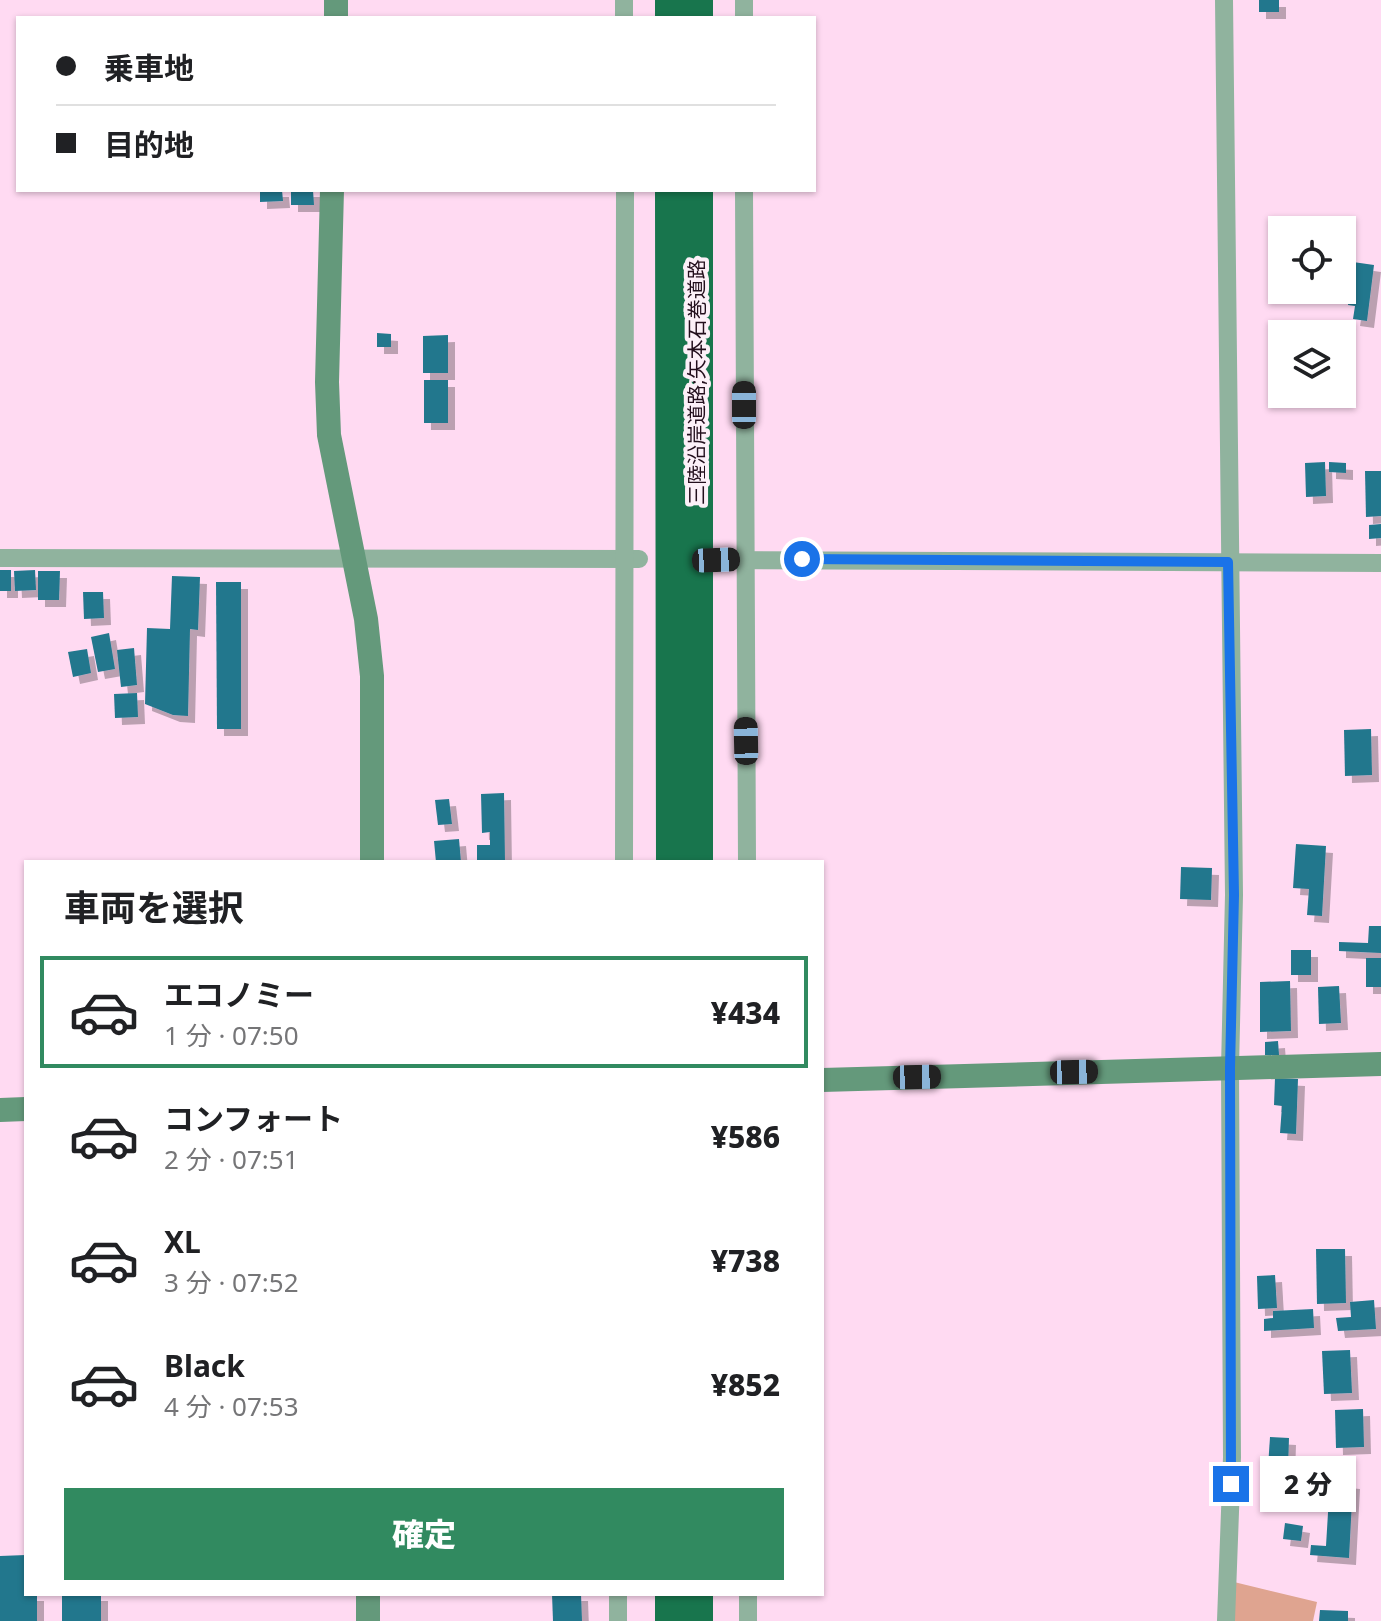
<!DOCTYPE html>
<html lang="ja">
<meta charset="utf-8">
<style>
body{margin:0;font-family:"Noto Sans","Noto Sans JP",sans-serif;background:#f2f2f2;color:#202124;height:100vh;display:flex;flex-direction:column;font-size:30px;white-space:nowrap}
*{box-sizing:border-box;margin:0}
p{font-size:26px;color:#757577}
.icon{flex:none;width:44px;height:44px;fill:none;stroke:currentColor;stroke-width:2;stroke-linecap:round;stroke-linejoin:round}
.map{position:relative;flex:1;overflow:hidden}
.panel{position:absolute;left:24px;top:860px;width:800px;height:736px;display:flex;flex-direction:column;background:#fff;border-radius:0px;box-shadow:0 2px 6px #0004}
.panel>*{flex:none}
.hud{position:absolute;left:16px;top:16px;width:800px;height:176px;border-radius:0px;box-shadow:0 2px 6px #0004;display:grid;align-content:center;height:176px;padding:0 40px;background:#fff}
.controls{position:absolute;left:1268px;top:216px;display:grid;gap:16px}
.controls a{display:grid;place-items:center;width:88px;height:88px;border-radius:0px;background:#fff;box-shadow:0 2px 6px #0004;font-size:40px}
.end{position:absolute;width:36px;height:36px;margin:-18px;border:10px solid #1a73e8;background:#fff;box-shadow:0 0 0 4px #fff}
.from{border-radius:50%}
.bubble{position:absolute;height:56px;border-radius:0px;background:#fff;box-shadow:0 2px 6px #0004;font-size:26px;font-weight:800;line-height:56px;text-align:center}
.car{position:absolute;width:24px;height:48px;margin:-24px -12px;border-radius:10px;box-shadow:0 0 6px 2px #0007;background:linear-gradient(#222 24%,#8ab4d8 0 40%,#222 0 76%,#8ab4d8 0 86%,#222 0)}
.hud b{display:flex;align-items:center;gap:28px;height:76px;font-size:30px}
.hud b+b{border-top:2px solid #e0e0e0}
.hud i{width:20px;height:20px;background:#202124}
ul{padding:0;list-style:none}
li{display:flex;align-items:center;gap:24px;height:112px;margin:0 16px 12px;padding:0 24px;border:4px solid transparent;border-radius:0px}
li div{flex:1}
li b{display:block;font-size:30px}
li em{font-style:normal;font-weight:800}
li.selected{border-color:#318a60}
li>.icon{width:72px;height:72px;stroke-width:1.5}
h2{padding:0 40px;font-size:36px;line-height:96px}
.button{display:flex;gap:16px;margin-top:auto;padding:16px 40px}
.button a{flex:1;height:92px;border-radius:0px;background:#318a60;color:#fff;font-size:32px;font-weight:800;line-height:92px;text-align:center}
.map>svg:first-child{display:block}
</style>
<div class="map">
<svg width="1381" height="1621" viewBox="0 0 1381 1621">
<defs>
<filter id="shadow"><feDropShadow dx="7" dy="7" stdDeviation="0" flood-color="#0004"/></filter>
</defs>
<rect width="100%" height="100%" fill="#ffdaf2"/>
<polygon fill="#dfa490" points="1234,1582 1317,1602 1313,1621 1233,1621"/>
<g fill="#22778d" filter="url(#shadow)">
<rect x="1259" y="0" width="20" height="12"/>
<polygon points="260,190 282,190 283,201 260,202"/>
<polygon points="291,190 313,190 314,205 291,205"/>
<polygon points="1353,262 1374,265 1367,321 1353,319 1355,306 1348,305"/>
<polygon points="377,333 391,334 391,347 377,347"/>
<polygon points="448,335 448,373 423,373 423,336"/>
<rect x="424" y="380" width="24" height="43"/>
<polygon points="1325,462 1326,496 1306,497 1305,463"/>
<polygon points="1329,462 1346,463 1346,473 1329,472"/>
<polygon points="1365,471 1381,471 1381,516 1366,517"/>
<polygon points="1381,524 1381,538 1369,539 1369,525"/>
<rect x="0" y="570" width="11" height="21"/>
<polygon points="35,570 36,590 15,591 14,571"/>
<polygon points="38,571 60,571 59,600 38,600"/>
<polygon points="172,576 200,577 198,630 190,629 188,716 173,715 145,704 147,628 170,629"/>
<polygon points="216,582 241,582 241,729 217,729"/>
<polygon points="83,592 103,592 104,618 84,619"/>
<polygon points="109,633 115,669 98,672 91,637"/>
<polygon points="134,648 137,685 121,687 117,650"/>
<polygon points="87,649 91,673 73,677 68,652"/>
<polygon points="137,693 138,717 115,718 114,694"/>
<polygon points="1371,729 1372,775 1345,776 1344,730"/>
<polygon points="504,793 505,862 477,862 477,845 490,845 490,832 482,833 481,794"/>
<polygon points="449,799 452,824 438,825 435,800"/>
<polygon points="459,839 461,862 436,862 434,841"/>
<polygon points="1296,844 1326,846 1322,916 1307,915 1309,889 1293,888"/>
<polygon points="1181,867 1212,868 1211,900 1180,899"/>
<polygon points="1369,926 1381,926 1381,953 1339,951 1339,942 1368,943"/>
<rect x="1291" y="950" width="20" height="25"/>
<rect x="1366" y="958" width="15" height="29"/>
<polygon points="1290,981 1291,1031 1260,1032 1260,982"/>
<polygon points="1339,986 1341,1023 1319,1024 1318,987"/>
<polygon points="1278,1041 1279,1055 1265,1055 1265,1042"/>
<polygon points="1275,1078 1298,1079 1296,1134 1280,1133 1282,1106 1274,1105"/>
<polygon points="1316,1249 1345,1249 1346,1303 1317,1304"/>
<polygon points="1275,1275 1277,1308 1258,1309 1257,1276"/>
<polygon points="1374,1300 1376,1329 1338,1331 1336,1318 1351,1317 1350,1302"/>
<polygon points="1313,1309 1314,1328 1264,1331 1264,1319 1273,1318 1273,1311"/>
<polygon points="1350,1350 1352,1393 1324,1394 1322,1351"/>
<polygon points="1363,1409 1364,1447 1336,1448 1335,1410"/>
<polygon points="1270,1437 1289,1438 1288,1468 1268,1467"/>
<polygon points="1330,1480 1353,1482 1349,1558 1310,1555 1311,1545 1326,1546"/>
<polygon points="1285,1523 1303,1526 1301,1541 1283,1539"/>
<polygon points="26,1555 26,1594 37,1594 37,1621 0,1621 0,1556"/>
<rect x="62" y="1594" width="39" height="27"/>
<polygon points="552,1594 581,1594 582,1621 553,1621"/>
<polygon points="1320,1610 1348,1611 1348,1621 1319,1621"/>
</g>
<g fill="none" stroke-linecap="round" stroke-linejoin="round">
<g stroke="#90b39e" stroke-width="18">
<polyline points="624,0 624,18"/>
<polyline points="1224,0 1234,895 1230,1068 1232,1457 1226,1621"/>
<polyline points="744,18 744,0"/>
<polyline points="744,190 747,862"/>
<polyline points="0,558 639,559"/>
<polyline points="716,560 1381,563"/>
<polyline points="624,862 625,190"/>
<polyline points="618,1621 618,1594"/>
<polyline points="748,1621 748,1594"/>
</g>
<g stroke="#64997b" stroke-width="24">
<polyline points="336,18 336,0"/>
<polyline points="332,190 327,382 329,435 366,619 372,676 372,862"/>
<polyline points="822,1080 1381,1064"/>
<polyline points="0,1110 26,1109"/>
<polyline points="368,1621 368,1594"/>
</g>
<g stroke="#18754d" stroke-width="32">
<polyline points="671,0 671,18"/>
<polyline points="697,18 697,0"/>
<polyline points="671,190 672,862"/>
<polyline points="697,862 697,190"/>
<polyline points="671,1594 671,1621"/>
<polyline points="697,1594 697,1621"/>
</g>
</g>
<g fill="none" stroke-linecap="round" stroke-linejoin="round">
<polyline stroke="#1a73e8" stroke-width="10" points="802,559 1228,562 1234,895 1230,1068 1231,1484"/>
</g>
<g text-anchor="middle" stroke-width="8" stroke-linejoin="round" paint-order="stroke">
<g font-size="20" fill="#220e1c" stroke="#fcf0f8">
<text transform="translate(697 382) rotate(-90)" y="7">三陸沿岸道路;矢本石巻道路</text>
</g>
</g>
</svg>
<div class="controls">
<a><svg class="icon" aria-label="locate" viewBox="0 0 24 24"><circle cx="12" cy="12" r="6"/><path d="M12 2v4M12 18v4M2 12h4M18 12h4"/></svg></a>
<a><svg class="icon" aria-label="layers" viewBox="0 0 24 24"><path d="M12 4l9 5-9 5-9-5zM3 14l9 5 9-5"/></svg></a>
</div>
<i class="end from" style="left:802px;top:559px"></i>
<i class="end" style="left:1231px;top:1484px"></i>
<div class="bubble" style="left:1260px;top:1456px;width:96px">2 分</div>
<i class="car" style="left:744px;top:405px;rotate:0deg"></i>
<i class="car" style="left:716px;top:560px;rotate:88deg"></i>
<i class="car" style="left:746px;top:741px;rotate:359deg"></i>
<i class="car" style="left:1074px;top:1072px;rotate:89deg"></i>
<i class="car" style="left:917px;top:1077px;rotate:89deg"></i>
<div class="hud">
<b><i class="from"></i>乗車地</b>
<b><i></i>目的地</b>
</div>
<section class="panel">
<h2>車両を選択</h2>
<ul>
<li class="selected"><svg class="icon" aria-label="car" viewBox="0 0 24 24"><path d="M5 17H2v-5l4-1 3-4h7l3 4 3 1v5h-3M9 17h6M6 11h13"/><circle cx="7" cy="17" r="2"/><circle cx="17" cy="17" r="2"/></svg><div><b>エコノミー</b><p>1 分 · 07:50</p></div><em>¥434</em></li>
<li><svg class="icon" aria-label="car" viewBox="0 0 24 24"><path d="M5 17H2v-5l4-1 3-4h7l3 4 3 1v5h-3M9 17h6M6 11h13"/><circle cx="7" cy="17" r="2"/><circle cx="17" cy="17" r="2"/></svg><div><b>コンフォート</b><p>2 分 · 07:51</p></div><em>¥586</em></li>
<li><svg class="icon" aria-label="car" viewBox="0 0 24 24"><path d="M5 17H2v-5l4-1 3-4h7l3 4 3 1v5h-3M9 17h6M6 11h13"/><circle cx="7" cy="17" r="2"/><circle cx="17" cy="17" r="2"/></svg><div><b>XL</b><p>3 分 · 07:52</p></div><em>¥738</em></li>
<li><svg class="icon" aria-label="car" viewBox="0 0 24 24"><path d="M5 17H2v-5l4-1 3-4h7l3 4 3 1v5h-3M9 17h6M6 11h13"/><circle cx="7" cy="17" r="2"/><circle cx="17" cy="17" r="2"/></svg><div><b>Black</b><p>4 分 · 07:53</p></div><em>¥852</em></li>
</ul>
<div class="button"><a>確定</a></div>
</section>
</div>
